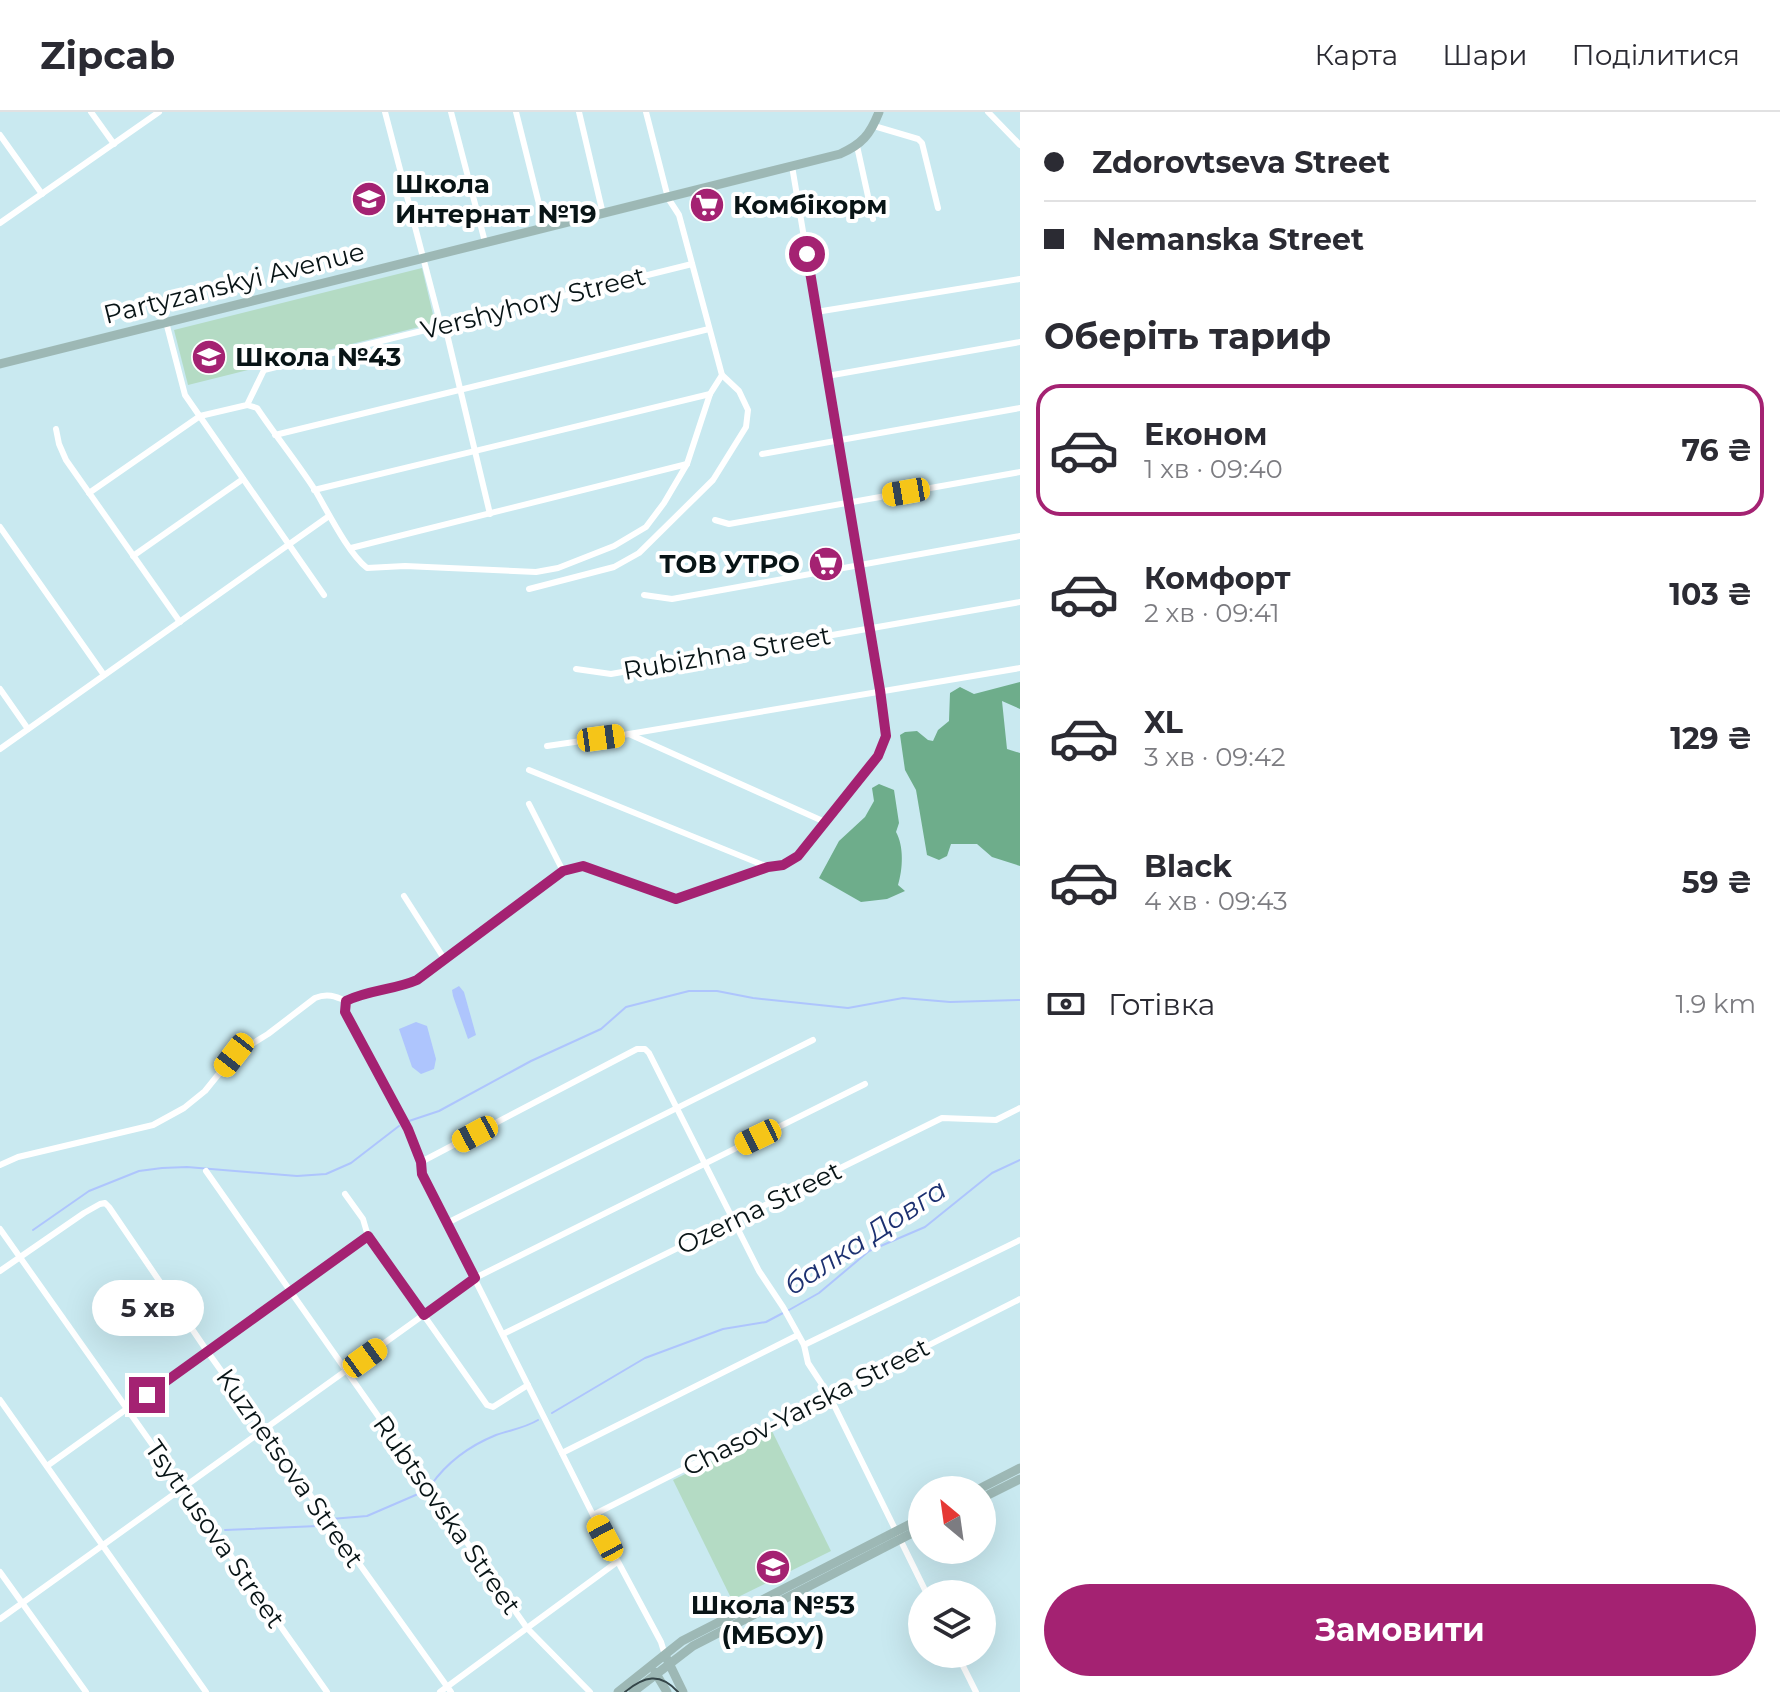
<!DOCTYPE html>
<html lang="uk">
<meta charset="utf-8">
<style>
body{margin:0;font-family:Montserrat,sans-serif;background:#f7f7f7;color:#2b2b33;height:100vh;display:flex;flex-direction:column;font-size:30px;white-space:nowrap}
*{box-sizing:border-box;margin:0}
p{font-size:26px;color:#7c7c81}
.icon{flex:none;width:44px;height:44px;fill:none;stroke:currentColor;stroke-width:2;stroke-linecap:round;stroke-linejoin:round}
.map{position:relative;flex:1;overflow:hidden}
.panel{display:flex;flex-direction:column;background:#fff;width:760px}
.panel>*{flex:none}
.hud{display:grid;align-content:center;height:176px;padding:0 24px;background:#fff}
.needle{width:52px;rotate:331deg}
.tools{position:absolute;left:908px;top:1364px;display:grid;gap:16px}
.tools a{display:grid;place-items:center;width:88px;height:88px;border-radius:50%;background:#fff;box-shadow:0 8px 32px #0002;font-size:40px}
.end{position:absolute;width:36px;height:36px;margin:-18px;border:10px solid #a42272;background:#fff;box-shadow:0 0 0 4px #fff}
.from{border-radius:50%}
.bubble{position:absolute;height:56px;border-radius:28px;background:#fff;box-shadow:0 8px 32px #0002;font-size:26px;font-weight:700;line-height:56px;text-align:center}
.car{position:absolute;width:24px;height:48px;margin:-24px -12px;border-radius:10px;box-shadow:0 0 6px 2px #0007;background:linear-gradient(#f5c518 24%,#345 0 40%,#f5c518 0 76%,#345 0 86%,#f5c518 0)}
.hud b{display:flex;align-items:center;gap:28px;height:76px;font-size:30px}
.hud b+b{border-top:2px solid #e1e1e2}
.hud i{width:20px;height:20px;background:#2b2b33}
ul{padding:0;list-style:none}
li{display:flex;align-items:center;gap:24px;height:132px;margin:0 16px 12px;padding:0 8px;border:4px solid transparent;border-radius:24px}
li div{flex:1}
li b{display:block;font-size:30px}
li em{font-style:normal;font-weight:700}
li.active{border-color:#a42272}
li>.icon{width:72px;height:72px;stroke-width:1.5}
h2{padding:0 24px;font-size:36px;line-height:96px}
.pay{display:flex;align-items:center;gap:20px;height:88px;padding:0 24px;font-size:30px}
.pay p{margin-inline-start:auto}
.cta{display:flex;gap:16px;margin-top:auto;padding:16px 24px}
.cta a{flex:1;height:92px;border-radius:48px;background:#a42272;color:#fff;font-size:32px;font-weight:700;line-height:92px;text-align:center}
header{display:flex;align-items:center;gap:48px;box-sizing:border-box;height:112px;padding:0 40px;background:#fff;border-bottom:2px solid #e1e1e2}
header strong{font-size:38px}
nav{display:flex;gap:44px;margin-inline-start:auto;font-size:28px}
main{display:flex;flex:1;min-height:0}
.map>svg:first-child{display:block}
</style>
<header>
<strong>Zipcab</strong>
<nav><a>Карта</a><a>Шари</a><a>Поділитися</a></nav>
</header>
<main>
<div class="map">
<svg width="1020" height="1580" viewBox="0 0 1020 1580">
<rect width="100%" height="100%" fill="#c9e9f0"/>
<g fill="#b4dbc4">
<polygon points="422,156 435,211 188,273 174,218"/>
<polygon points="772,1319 831,1439 732,1488 673,1368"/>
</g>
<g fill="#6ead8b">
<polygon points="1020,570 1020,597 1002,589 1007,637 1020,641 1020,754 992,745 977,732 951,732 947,744 939,748 927,743 916,678 905,658 900,623 905,620 917,619 928,628 933,629 938,618 949,609 950,581 960,575 974,582"/>
<path d="M 879,672 L 894,678 L 899,711 L 896,720 C 904,734 903,757 898,773 L 905,779 L 887,787 L 861,790 L 819,766 L 839,729 L 865,705 L 874,689 L 872,676 Z"/>
</g>
<g fill="#aec5fd">
<polygon points="459,874 464,880 476,923 468,927 453,884 452,878"/>
<polygon points="416,910 427,914 436,947 434,957 421,962 412,955 399,917"/>
</g>
<g fill="none" stroke-linecap="round" stroke-linejoin="round">
<g stroke="#aec5fd" stroke-width="2">
<polyline points="409,1009 439,999 531,949 601,917 626,895 689,879 717,879 753,886 848,896 903,886 950,890 1020,888"/>
<polyline points="33,1118 89,1079 139,1059 162,1056 187,1055 297,1064 326,1062 351,1051 399,1014"/>
<polyline points="789,1198 819,1181 869,1139 925,1115 992,1061 1020,1048"/>
<polyline points="552,1301 645,1246 723,1217 766,1210 783,1201"/>
<path d="M 431,1373 C 448,1349 469,1334 496,1323 C 510,1318 525,1316 538,1308"/>
<polyline points="331,1407 367,1404 418,1382"/>
<polyline points="225,1418 318,1414"/>
</g>
<g stroke="#fff" stroke-width="6">
<polyline points="91,0 114,32"/>
<polyline points="385,0 441,214 446,218 490,402"/>
<polyline points="451,0 485,130"/>
<polyline points="516,0 545,116"/>
<polyline points="579,0 603,102"/>
<polyline points="988,0 1020,33"/>
<polyline points="874,14 918,27 922,31 938,96"/>
<polyline points="0,23 42,82"/>
<polyline points="857,34 873,107"/>
<polyline points="0,111 159,0"/>
<polyline points="816,200 1020,167"/>
<polyline points="166,210 185,283 324,483"/>
<polyline points="827,264 1020,230"/>
<path d="M 247,293 L 257,296 C 275,323 297,350 315,378 C 328,400 348,441 367,456 L 405,454 L 536,460 L 558,456 L 614,434 L 646,415 L 664,391 L 687,352 L 710,282 L 722,263 L 679,103 L 668,86 L 646,0"/>
<polyline points="56,317 59,332 66,348 180,510"/>
<polyline points="275,323 709,217"/>
<polyline points="762,342 1020,296"/>
<polyline points="314,378 710,282"/>
<polyline points="89,381 200,304 247,293 264,258 692,152"/>
<polyline points="715,408 729,412 1020,360"/>
<polyline points="0,415 104,563"/>
<polyline points="351,436 687,352"/>
<polyline points="133,444 243,367"/>
<polyline points="529,477 614,455 639,441 713,368 746,315 748,298 739,279 722,263"/>
<polyline points="644,483 672,487 1020,424"/>
<polyline points="576,557 611,562 1020,490"/>
<polyline points="0,577 28,617"/>
<polyline points="629,622 825,710"/>
<polyline points="547,634 629,622 1020,556"/>
<polyline points="0,637 329,404"/>
<polyline points="529,658 768,755"/>
<polyline points="529,692 563,759"/>
<polyline points="404,784 445,848"/>
<polyline points="346,889 345,900 350,910 408,1017 421,1050 422,1062 593,1403 661,1530 665,1543"/>
<polyline points="421,1050 637,937 645,937 649,941 759,1159 783,1195 804,1233 808,1251 829,1283 927,1482"/>
<path d="M 0,1053 L 18,1045 L 153,1013 L 184,996 L 205,979 L 234,943 L 268,922 L 315,886 C 327,881 335,884 346,889 C 368,878 394,878 417,868 L 563,759 L 583,754 L 676,787 L 768,755 L 783,753 L 798,744 L 878,644 L 886,624 L 880,578 L 792,54"/>
<polyline points="206,1059 527,1516 590,1580"/>
<polyline points="345,1082 363,1107 368,1124 487,1293 493,1295 528,1273"/>
<polyline points="447,1111 813,928"/>
<polyline points="0,1117 327,1580"/>
<polyline points="0,1159 84,1101 100,1092 105,1091 109,1095 207,1239 451,1580"/>
<polyline points="503,1222 942,1006 996,1008 1020,996"/>
<polyline points="804,1233 1020,1128"/>
<polyline points="0,1288 206,1580"/>
<polyline points="562,1341 798,1223"/>
<polyline points="47,1354 368,1124"/>
<polyline points="593,1403 1020,1187"/>
<polyline points="0,1460 86,1580"/>
<polyline points="0,1507 475,1166 865,972"/>
<polyline points="957,1542 976,1580"/>
<polyline points="440,1580 617,1450"/>
</g>
<g stroke="#9db8b5" stroke-width="9">
<path d="M 0,252 L 840,42 C 862,32 870,23 879,0"/>
<polyline points="977,1378 1020,1356"/>
<polyline points="982,1386 1020,1367"/>
<polyline points="667,1547 683,1580"/>
<polyline points="655,1560 667,1580"/>
<polyline points="618,1580 682,1529 922,1406"/>
<polyline points="633,1580 693,1534 922,1416"/>
</g>
<path stroke="#344548" stroke-width="2" d="M 625,1580 C 644,1564 660,1560 678,1580"/>
</g>
<g fill="none" stroke-linecap="round" stroke-linejoin="round">
<path stroke="#a42272" stroke-width="10" d="M 147,1283 L 368,1124 L 424,1203 L 475,1166 L 422,1062 L 421,1050 L 408,1017 L 345,900 L 346,889 C 368,878 394,878 417,868 L 563,759 L 583,754 L 676,787 L 768,755 L 783,753 L 798,744 L 878,644 L 886,624 L 880,578 L 807,142"/>
</g>
<defs>
<g id="school-disc" transform="scale(1.8)"><circle r="9.5" fill="#a42272" stroke="#fff"/><path d="M0-5L7-2L0 1L-7-2ZM-4 1L0 2.5L4 1V4Q0 6-4 4Z" fill="#fff"/></g>
<g id="supermarket-disc" transform="scale(1.8)"><circle r="9.5" fill="#a42272" stroke="#fff"/><path d="M-6-5.5h2.5l.6 2H6L4.5 2H-2.5L-4.4-4H-6ZM-1.5 3.2a1.3 1.3 0 1 0 .1 0ZM3 3.2a1.3 1.3 0 1 0 .1 0Z" fill="#fff"/></g>
</defs>
<g fill-rule="evenodd">
<use href="#school-disc" x="369" y="87"/>
<use href="#supermarket-disc" x="707" y="93"/>
<use href="#school-disc" x="209" y="245"/>
<use href="#supermarket-disc" x="826" y="452"/>
<use href="#school-disc" x="773" y="1455"/>
</g>
<g text-anchor="middle" stroke-width="8" stroke-linejoin="round" paint-order="stroke">
<g font-size="26" font-weight="bold" fill="#081416" stroke="#fff" text-anchor="start">
<text x="395" y="81">Школа<tspan x="395" dy="30">Интернат №19</tspan></text>
<text x="733" y="102">Комбікорм</text>
<text x="235" y="254">Школа №43</text>
<text x="800" y="461" text-anchor="end">ТОВ УТРО</text>
<text x="773" y="1502" text-anchor="middle">Школа №53<tspan x="773" dy="30">(МБОУ)</tspan></text>
</g>
<g font-size="26" fill="#081416" stroke="#fff">
<text transform="translate(234 171) rotate(-14)" y="9">Partyzanskyi Avenue</text>
<text transform="translate(533 191) rotate(-14)" y="9">Vershyhory Street</text>
<text transform="translate(727 541) rotate(-10)" y="9">Rubizhna Street</text>
<text transform="translate(759 1096) rotate(-26)" y="9">Ozerna Street</text>
<text transform="translate(806 1295) rotate(-27)" y="9">Chasov-Yarska Street</text>
<text transform="translate(290 1356) rotate(55)" y="9">Kuznetsova Street</text>
<text transform="translate(447 1403) rotate(55)" y="9">Rubtsovska Street</text>
<text transform="translate(215 1422) rotate(55)" y="9">Tsytrusova Street</text>
</g>
<g font-size="28" font-style="italic" fill="#1d3171" stroke="#fff">
<text transform="translate(865 1125) rotate(-33)" y="10">балка Довга</text>
</g>
</g>
</svg>
<div class="tools">
<a><svg class="needle" viewBox="-14 -14 28 28"><path d="M0-13l5 13h-10z" fill="#e53935"/><path d="M0 13l5-13h-10z" fill="#7c7c81"/></svg></a>
<a><svg class="icon" aria-label="layers" viewBox="0 0 24 24"><path d="M12 4l9 5-9 5-9-5zM3 14l9 5 9-5"/></svg></a>
</div>
<i class="end from" style="left:807px;top:142px"></i>
<i class="end" style="left:147px;top:1283px"></i>
<div class="bubble" style="left:92px;top:1168px;width:112px">5 хв</div>
<i class="car" style="left:906px;top:380px;rotate:260deg"></i>
<i class="car" style="left:601px;top:626px;rotate:82deg"></i>
<i class="car" style="left:234px;top:943px;rotate:218deg"></i>
<i class="car" style="left:475px;top:1022px;rotate:242deg"></i>
<i class="car" style="left:758px;top:1025px;rotate:244deg"></i>
<i class="car" style="left:365px;top:1246px;rotate:54deg"></i>
<i class="car" style="left:605px;top:1426px;rotate:332deg"></i>
</div>
<section class="panel">
<div class="hud">
<b><i class="from"></i>Zdorovtseva Street</b>
<b><i></i>Nemanska Street</b>
</div>
<h2>Оберіть тариф</h2>
<ul>
<li class="active"><svg class="icon" aria-label="car" viewBox="0 0 24 24"><path d="M5 17H2v-5l4-1 3-4h7l3 4 3 1v5h-3M9 17h6M6 11h13"/><circle cx="7" cy="17" r="2"/><circle cx="17" cy="17" r="2"/></svg><div><b>Економ</b><p>1 хв · 09:40</p></div><em>76 ₴</em></li>
<li><svg class="icon" aria-label="car" viewBox="0 0 24 24"><path d="M5 17H2v-5l4-1 3-4h7l3 4 3 1v5h-3M9 17h6M6 11h13"/><circle cx="7" cy="17" r="2"/><circle cx="17" cy="17" r="2"/></svg><div><b>Комфорт</b><p>2 хв · 09:41</p></div><em>103 ₴</em></li>
<li><svg class="icon" aria-label="car" viewBox="0 0 24 24"><path d="M5 17H2v-5l4-1 3-4h7l3 4 3 1v5h-3M9 17h6M6 11h13"/><circle cx="7" cy="17" r="2"/><circle cx="17" cy="17" r="2"/></svg><div><b>XL</b><p>3 хв · 09:42</p></div><em>129 ₴</em></li>
<li><svg class="icon" aria-label="car" viewBox="0 0 24 24"><path d="M5 17H2v-5l4-1 3-4h7l3 4 3 1v5h-3M9 17h6M6 11h13"/><circle cx="7" cy="17" r="2"/><circle cx="17" cy="17" r="2"/></svg><div><b>Black</b><p>4 хв · 09:43</p></div><em>59 ₴</em></li>
</ul>
<div class="pay"><svg class="icon" aria-label="cash" viewBox="0 0 24 24"><path d="M3 7h18v10H3z"/><circle cx="12" cy="12" r="2"/></svg>Готівка<p>1.9 km</p></div>
<div class="cta"><a>Замовити</a></div>
</section>
</main>
